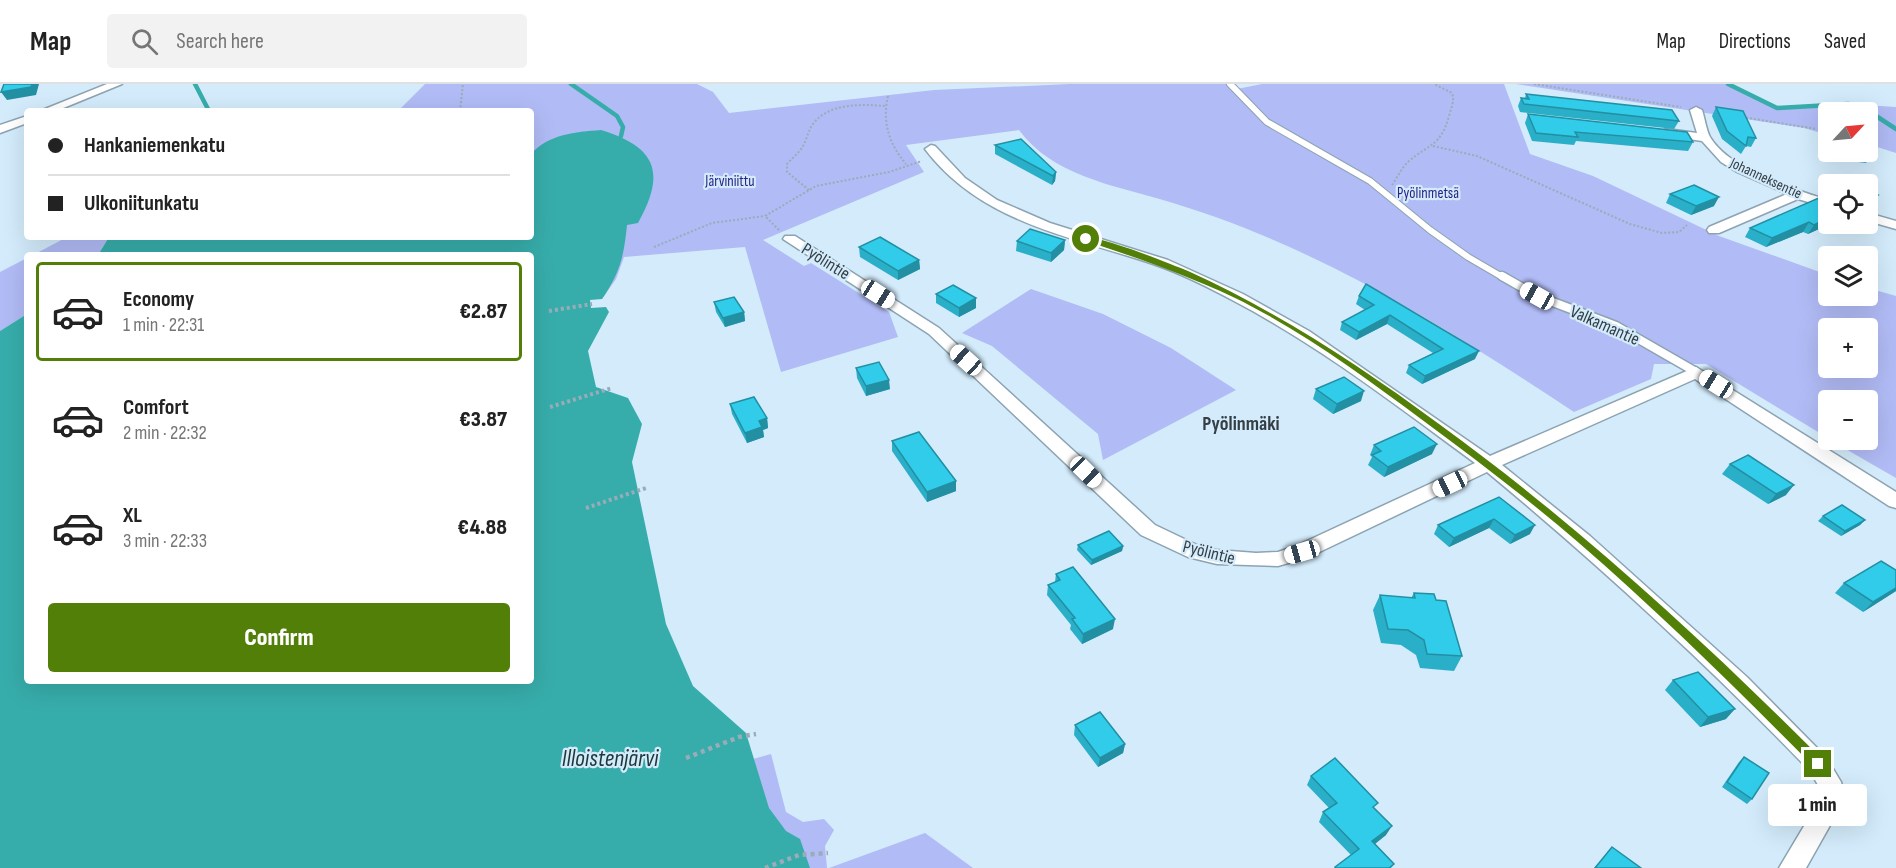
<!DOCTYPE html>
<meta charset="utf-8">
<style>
body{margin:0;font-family:"Sofia Sans Condensed",sans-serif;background:#f2f2f2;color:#222;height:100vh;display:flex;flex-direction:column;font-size:22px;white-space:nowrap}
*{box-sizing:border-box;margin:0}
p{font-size:20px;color:#767676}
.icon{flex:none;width:33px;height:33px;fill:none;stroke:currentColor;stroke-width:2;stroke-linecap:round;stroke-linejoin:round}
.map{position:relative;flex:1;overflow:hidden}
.panel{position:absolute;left:24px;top:168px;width:510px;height:432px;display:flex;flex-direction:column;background:#fff;border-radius:6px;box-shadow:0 6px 24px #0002}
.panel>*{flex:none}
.top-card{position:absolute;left:24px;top:24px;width:510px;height:132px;border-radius:6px;box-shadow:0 6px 24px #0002;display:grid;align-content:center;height:132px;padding:0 24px;background:#fff}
.needle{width:39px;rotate:64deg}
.controls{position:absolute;left:1818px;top:18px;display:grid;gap:12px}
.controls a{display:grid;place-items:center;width:60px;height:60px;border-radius:6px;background:#fff;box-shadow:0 6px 24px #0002;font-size:30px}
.end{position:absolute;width:27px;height:27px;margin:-14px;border:8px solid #517f08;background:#fff;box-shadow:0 0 0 3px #fff}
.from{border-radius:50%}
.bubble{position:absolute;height:42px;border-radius:6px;background:#fff;box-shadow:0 6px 24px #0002;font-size:20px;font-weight:800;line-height:42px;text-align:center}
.car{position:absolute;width:18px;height:36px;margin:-18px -9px;border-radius:8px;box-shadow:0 0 4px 2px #0007;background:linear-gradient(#fff 24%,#345 0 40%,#fff 0 76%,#345 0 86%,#fff 0)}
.top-card b{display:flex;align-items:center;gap:21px;height:57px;font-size:22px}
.top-card b+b{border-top:2px solid #e0e0e0}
.top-card i{width:15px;height:15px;background:#222}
ul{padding:10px 0 0;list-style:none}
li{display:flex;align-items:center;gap:18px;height:99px;margin:0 12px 9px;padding:0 12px;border:3px solid transparent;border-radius:6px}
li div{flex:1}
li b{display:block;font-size:22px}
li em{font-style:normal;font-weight:800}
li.current{border-color:#517f08}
li>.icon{width:54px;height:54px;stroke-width:1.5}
.primary-button{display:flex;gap:12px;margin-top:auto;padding:12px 24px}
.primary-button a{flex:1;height:69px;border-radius:6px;background:#517f08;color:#fff;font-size:24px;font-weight:800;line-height:69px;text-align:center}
header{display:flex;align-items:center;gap:36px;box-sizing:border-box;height:84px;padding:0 30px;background:#fff;border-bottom:2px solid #e0e0e0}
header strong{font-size:28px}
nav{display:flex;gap:33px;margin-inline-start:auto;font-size:21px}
.search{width:420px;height:54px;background:#f2f2f2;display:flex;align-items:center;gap:15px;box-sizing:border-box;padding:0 21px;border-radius:6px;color:#767676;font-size:22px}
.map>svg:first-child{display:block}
</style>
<header>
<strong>Map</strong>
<div class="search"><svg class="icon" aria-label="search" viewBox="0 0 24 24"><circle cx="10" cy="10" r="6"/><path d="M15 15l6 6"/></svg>Search here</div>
<nav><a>Map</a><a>Directions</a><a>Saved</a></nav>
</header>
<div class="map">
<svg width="1896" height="784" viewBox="0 0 1896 784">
<rect width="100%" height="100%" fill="#d3ebfb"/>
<g fill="#b1bbf5" fill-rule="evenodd">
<path d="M 425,0 L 697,0 L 713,8 L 729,29 L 934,6 L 1070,0 L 1230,0 L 1237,5 L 1262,0 L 1504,0 L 1530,70 L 1593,92 L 1719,152 L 1828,191 L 1828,212 L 1868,212 L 1868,204 L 1896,212 L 1896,394 L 1830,356 L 1868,356 L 1868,316 L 1828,316 L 1828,354 L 1706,280 L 1654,280 L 1651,295 L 1574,328 C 1444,242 1314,160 1163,116 C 1112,101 1052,91 1019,46 L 906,61 L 924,88 L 763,156 L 804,182 L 811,179 L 889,228 L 898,253 L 781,288 L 745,163 L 624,173 L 616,195 L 602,215 L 531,105 L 531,27 L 398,27 ZM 1828,244 L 1868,244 L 1868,284 L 1828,284 Z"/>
<polygon points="1516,0 1728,0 1777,24 1848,20 1896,23 1896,69 1868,60 1868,28 1828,28 1828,51 1804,44"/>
<polygon points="67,153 109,153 98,171 33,171"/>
<polygon points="27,174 27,230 0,247 0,188"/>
<polygon points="1031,205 1103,230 1171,264 1236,306 1103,376 1098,350 992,262 962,249"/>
<polygon points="771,670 786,728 803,738 824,735 834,746 825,762 827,784 683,784 753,675"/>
<polygon points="925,749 973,784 829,784"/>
</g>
<path fill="#37adab" d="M 601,46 C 657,63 666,89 638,139 L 627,141 C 624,172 620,189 602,215 L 590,216 L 591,224 L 606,223 L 609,228 L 588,267 L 596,303 L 628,314 L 642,340 L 632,378 L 666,540 L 693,602 L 746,649 L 769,724 L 786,747 L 800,755 L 810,784 L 0,784 L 0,247 L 27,230 L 27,597 L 531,597 L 531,171 L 98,171 L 109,153 L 531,153 L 531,70 C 549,50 575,48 601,46 Z"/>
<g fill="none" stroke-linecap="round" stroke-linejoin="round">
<g stroke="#37adab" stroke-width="4.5">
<polyline points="195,0 209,27"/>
<polyline points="571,0 617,32 623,43 621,52"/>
<polyline points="1728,0 1777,24 1848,20 1861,22 1896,45"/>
</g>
<g stroke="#8ca3b1" stroke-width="8">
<polyline id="lane-far1" points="1230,0 1267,38 1370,97 1430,146 1468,173 1504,194"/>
</g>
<g stroke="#8ca3b1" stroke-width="11">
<polyline id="lane" points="1502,192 1537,212 1616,242 1696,288"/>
</g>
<g stroke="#8ca3b1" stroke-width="3">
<g id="street">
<polygon points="107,0 122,0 56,27 40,27"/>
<path d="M 1696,23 L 1702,26 C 1705,35 1706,45 1710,53 C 1730,86 1793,105 1828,116 L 1828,124 L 1798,115 L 1719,149 L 1709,149 L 1707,146 L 1709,143 L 1787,110 L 1737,88 L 1721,78 L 1702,57 L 1662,51 L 1662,47 L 1666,45 L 1697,49 L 1690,26 Z"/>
<polygon points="27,32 27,39 0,49 0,41"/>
<path d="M 931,61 L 935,62 L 965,94 L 997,116 L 1050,139 L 1168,176 L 1243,210 L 1309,247 L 1490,372 L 1696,283 L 1896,408 L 1896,424 L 1889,422 L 1695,295 L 1502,381 L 1590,452 L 1747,593 L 1826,673 L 1841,698 L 1844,709 L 1842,720 L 1806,784 L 1779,784 L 1819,717 L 1818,701 L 1810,687 C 1708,581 1600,482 1487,388 L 1309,473 L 1278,482 L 1217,480 L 1188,473 L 1141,451 L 929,250 L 783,155 L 785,152 L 795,152 L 939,244 L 1155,441 L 1199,462 L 1217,466 L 1256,469 L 1278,468 L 1296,462 L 1475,379 C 1397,322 1320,262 1234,217 C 1210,204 1182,190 1156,181 C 1072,152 982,140 925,65 Z"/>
<polygon points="1868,129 1896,137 1896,145 1868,137"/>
</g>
</g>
<g stroke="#99acb8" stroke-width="2" stroke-dasharray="2 2" stroke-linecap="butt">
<polyline points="1534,0 1681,23"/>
<path d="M 888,12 C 882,38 889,60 906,80"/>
<polyline points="460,27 463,0"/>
<polyline points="1742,33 1817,45"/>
<polyline points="1433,62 1477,72 1630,140 1662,149 1679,148 1687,141"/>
<path d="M 1392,101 C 1397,94 1402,83 1409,77 C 1429,60 1441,62 1449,32 C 1451,24 1455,17 1452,9 L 1434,0"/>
<path d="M 809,106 L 787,88 L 787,80 C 792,74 799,69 803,62 C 807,55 808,47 813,40 C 828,19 862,20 885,22"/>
<polyline points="779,146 765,132 816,102 889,88 922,77"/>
<polyline points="654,163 712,139 765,132"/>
</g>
<g stroke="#99acb8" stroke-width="4" stroke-dasharray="3 3" stroke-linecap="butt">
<polyline points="549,227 592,220"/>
<polyline points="550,323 612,304"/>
<polyline points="586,424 646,404"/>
</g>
<g stroke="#99acb8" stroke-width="4.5" stroke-dasharray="4 4" stroke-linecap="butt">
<polyline points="686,674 739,653 756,650"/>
<polyline points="765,784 799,771 828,769"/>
</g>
<use href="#lane-far1" stroke="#fff" stroke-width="6"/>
<use href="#lane" stroke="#fff" stroke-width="8"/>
<use href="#street" fill="#fff" fill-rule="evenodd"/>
</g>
<g fill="#2aafc8">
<polygon points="1526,10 1679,37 1674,45 1520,28 1518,22 1521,14 1525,14"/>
<polygon points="1716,23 1756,54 1751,63 1746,62 1741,70 1722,55 1712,32"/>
<polygon points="1528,30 1693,58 1688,67 1576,57 1574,61 1532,57 1525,39"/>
<polygon points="995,61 1056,88 1055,97 1052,101 995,70"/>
<polygon points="1839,68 1868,68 1871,70 1866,79 1843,76"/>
<polygon points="1670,110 1714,122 1691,131 1666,119"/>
<polygon points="1821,113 1828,140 1830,140 1808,150 1803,148 1766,163 1745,153 1750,144"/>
<polygon points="1065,156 1064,166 1051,178 1016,167 1017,157"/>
<polygon points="859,163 919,176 920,185 898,196 860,173"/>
<polygon points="936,210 976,224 959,233 936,219"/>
<polygon points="1359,212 1475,275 1422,300 1406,289 1409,281 1433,269 1387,240 1356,256 1340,246 1342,238 1365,226 1356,220"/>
<polygon points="714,218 744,228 745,237 725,243 716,228"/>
<polygon points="856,284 890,305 866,312 857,294"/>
<polygon points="1316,305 1361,317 1333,330 1313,315"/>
<polygon points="730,320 767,334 768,344 763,346 764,353 747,359 732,330"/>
<polygon points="892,357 956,397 956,407 927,418 892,367"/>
<polygon points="1374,361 1432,370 1384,393 1368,381 1372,373 1370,371"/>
<polygon points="1730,380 1786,411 1768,420 1722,390"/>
<polygon points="1499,413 1530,450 1510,460 1489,444 1449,463 1434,450 1438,441"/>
<polygon points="1823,432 1865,436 1860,441 1841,452 1818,437"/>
<polygon points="1078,461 1123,462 1122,467 1091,481 1077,466"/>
<polygon points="1056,490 1113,545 1082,560 1070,545 1071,541 1047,511 1048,501 1055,498"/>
<polygon points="1844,499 1896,507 1863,528 1835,509"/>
<polygon points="1414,509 1436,516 1462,572 1454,587 1420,584 1416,571 1401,561 1381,559 1373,526 1380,511 1411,514"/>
<polygon points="1673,596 1726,635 1700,643 1665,606"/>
<polygon points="1075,641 1125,660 1123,669 1098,683 1074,651"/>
<polygon points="1744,673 1752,715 1747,720 1722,703 1739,678"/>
<polygon points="1311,692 1375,725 1386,751 1375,760 1394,780 1391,784 1334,784 1351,771 1319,738 1323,728 1329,724 1307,701"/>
<polygon points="1612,763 1641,784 1594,784"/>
</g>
<g fill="#228fa3">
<polygon points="32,0 39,0 36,11 7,16 1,8"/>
<polygon points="1056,88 1055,97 1052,101 1053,92"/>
<polygon points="1878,111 1872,120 1868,122 1868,116"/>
<polygon points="1719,113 1714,122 1691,131 1696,122"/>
<polygon points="1828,134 1828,140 1830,140 1808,150 1814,141"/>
<polygon points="1809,138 1803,148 1766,163 1772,154"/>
<polygon points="1065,156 1064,166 1051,178 1051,169"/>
<polygon points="919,176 920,185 898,196 898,187"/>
<polygon points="976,214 976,224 959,233 959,224"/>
<polygon points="744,228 745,237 725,243 723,234"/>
<polygon points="1390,231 1387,240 1356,256 1359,248"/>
<polygon points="1479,267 1475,275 1422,300 1425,292"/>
<polygon points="889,296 890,305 866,312 866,302"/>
<polygon points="1364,307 1361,317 1333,330 1337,320"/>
<polygon points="767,334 768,344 763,346 764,353 747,359 745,349 759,337"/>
<polygon points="1437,360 1432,370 1384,393 1388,383"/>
<polygon points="956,397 956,407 927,418 927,408"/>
<polygon points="1794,401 1786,411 1768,420 1776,410"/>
<polygon points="1494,435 1489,444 1449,463 1454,454"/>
<polygon points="1865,436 1860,441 1841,452 1845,447"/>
<polygon points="1535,441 1530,450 1510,460 1515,451"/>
<polygon points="1123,462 1122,467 1091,481 1092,476"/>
<polygon points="1896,504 1896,507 1863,528 1873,518"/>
<polygon points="1115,535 1113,545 1082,560 1083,550"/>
<polygon points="1735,625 1726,635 1700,643 1708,633"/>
<polygon points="1125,660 1123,669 1098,683 1100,674"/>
<polygon points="1392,742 1386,751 1367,766 1372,757"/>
</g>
<g fill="#31cce9" stroke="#228fa3" stroke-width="1.5">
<polygon points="4,0 32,0 31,3 1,8"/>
<polygon points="1526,10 1672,26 1679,37 1524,20 1521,14 1529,15"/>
<polygon points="1716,23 1743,27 1756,54 1748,53 1746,62 1727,47"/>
<polygon points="1528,30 1687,48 1693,58 1575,48 1578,53 1536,49"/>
<polygon points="1021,55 1056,88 1053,92 995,61"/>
<polygon points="1868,64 1871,70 1854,68 1868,68"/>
<polygon points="1694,101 1719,113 1696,122 1670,110"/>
<polygon points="1868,107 1878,111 1868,116"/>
<polygon points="1821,113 1828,115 1828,134 1814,141 1809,138 1772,154 1750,144"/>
<polygon points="1030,145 1065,156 1051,169 1017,157"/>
<polygon points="880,153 919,176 898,187 859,163"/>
<polygon points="1366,200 1479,267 1425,292 1409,281 1443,265 1390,231 1359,248 1342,238 1374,221 1359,212"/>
<polygon points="953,201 976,214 959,224 936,210"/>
<polygon points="734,213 744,228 723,234 714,218"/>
<polygon points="879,278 889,296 866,302 856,284"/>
<polygon points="1344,293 1364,307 1337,320 1316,305"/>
<polygon points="754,313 767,334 759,337 762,343 745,349 730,320"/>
<polygon points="1414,343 1437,360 1388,383 1372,371 1381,367 1374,361"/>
<polygon points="919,348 956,397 927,408 892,357"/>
<polygon points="1748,371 1794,401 1776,410 1730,380"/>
<polygon points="1499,413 1535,441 1515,451 1494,435 1454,454 1438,441"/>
<polygon points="1842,421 1865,436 1845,447 1823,432"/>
<polygon points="1109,447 1123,462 1092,476 1078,461"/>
<polygon points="1881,477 1896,486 1896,504 1873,518 1844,499"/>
<polygon points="1073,483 1115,535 1083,550 1072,535 1075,534 1048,501 1060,496 1056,490"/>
<polygon points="1414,509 1434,510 1436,516 1446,517 1462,572 1427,570 1424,556 1408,546 1388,545 1380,511 1415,514"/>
<polygon points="1698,588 1735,625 1708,633 1673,596"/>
<polygon points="1100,628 1125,660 1100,674 1075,641"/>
<polygon points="1744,673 1769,689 1752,715 1727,698"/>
<polygon points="1335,674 1378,719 1373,723 1392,742 1372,757 1394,780 1389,784 1336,784 1335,783 1359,765 1323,728 1337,719 1311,692"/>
<polygon points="1612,763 1641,784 1595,784"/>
</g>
<path fill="#517f08" d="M 1083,153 C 1102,152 1168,179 1188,187 C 1278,228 1359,281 1439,340 C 1577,440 1702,555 1823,676 L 1825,680 L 1823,683 L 1814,683 C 1738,606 1661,530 1579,459 C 1528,415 1475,375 1421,335 C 1362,291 1299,245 1233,213 C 1184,190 1135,173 1083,156 Z"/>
<g text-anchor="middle" stroke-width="4.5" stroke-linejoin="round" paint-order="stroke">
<g font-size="15" fill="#343e44" stroke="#d3ebfb">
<text transform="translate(1766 94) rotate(25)" y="5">Johanneksentie</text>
</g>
<g font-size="15" fill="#2a2386" stroke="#d3ebfb">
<text x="730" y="102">Järviniittu</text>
<text x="1428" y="114">Pyölinmetsä</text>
</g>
<g font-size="18" fill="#343e44" stroke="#d3ebfb">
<text transform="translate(826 177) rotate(32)" y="6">Pyölintie</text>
<text transform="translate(1605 241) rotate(24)" y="6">Valkamantie</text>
<text transform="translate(1209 468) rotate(14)" y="6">Pyölintie</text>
</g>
<g font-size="20" font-weight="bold" fill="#343e44" stroke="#d3ebfb">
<text x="1241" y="346">Pyölinmäki</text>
</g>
<g font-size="24" font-style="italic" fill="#1e3837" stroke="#d3ebfb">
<text x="610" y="682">Illoistenjärvi</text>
</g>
</g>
</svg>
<div class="controls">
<a><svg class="needle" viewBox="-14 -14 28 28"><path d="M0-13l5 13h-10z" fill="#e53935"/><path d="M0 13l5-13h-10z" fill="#767676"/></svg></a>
<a><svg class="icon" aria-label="locate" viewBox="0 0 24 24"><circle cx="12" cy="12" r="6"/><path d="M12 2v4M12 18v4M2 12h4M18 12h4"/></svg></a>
<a><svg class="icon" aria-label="layers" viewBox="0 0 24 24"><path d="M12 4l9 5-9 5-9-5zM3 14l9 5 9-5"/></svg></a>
<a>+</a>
<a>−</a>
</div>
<i class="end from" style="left:1086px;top:155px"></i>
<i class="end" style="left:1818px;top:680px"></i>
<div class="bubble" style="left:1768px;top:700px;width:99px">1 min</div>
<i class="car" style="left:878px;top:210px;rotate:122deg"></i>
<i class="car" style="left:1537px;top:212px;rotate:299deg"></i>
<i class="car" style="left:966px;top:276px;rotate:312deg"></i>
<i class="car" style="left:1716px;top:300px;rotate:302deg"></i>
<i class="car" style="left:1086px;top:388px;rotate:134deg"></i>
<i class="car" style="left:1450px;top:400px;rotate:245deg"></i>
<i class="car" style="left:1302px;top:468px;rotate:254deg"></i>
<div class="top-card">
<b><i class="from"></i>Hankaniemenkatu</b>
<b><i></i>Ulkoniitunkatu</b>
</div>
<section class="panel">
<ul>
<li class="current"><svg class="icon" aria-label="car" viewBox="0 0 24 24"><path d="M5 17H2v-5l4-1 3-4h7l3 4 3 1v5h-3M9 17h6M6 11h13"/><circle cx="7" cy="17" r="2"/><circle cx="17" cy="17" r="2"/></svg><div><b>Economy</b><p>1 min · 22:31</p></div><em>€2.87</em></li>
<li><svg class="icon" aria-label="car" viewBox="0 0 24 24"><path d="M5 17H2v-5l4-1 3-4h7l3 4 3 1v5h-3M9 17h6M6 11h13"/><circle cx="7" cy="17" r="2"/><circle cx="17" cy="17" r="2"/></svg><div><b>Comfort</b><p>2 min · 22:32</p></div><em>€3.87</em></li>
<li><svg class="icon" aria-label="car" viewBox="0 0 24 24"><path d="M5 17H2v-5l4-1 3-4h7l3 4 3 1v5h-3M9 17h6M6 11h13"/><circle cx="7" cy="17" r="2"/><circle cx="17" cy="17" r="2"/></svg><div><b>XL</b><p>3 min · 22:33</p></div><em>€4.88</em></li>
</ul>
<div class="primary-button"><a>Confirm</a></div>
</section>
</div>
